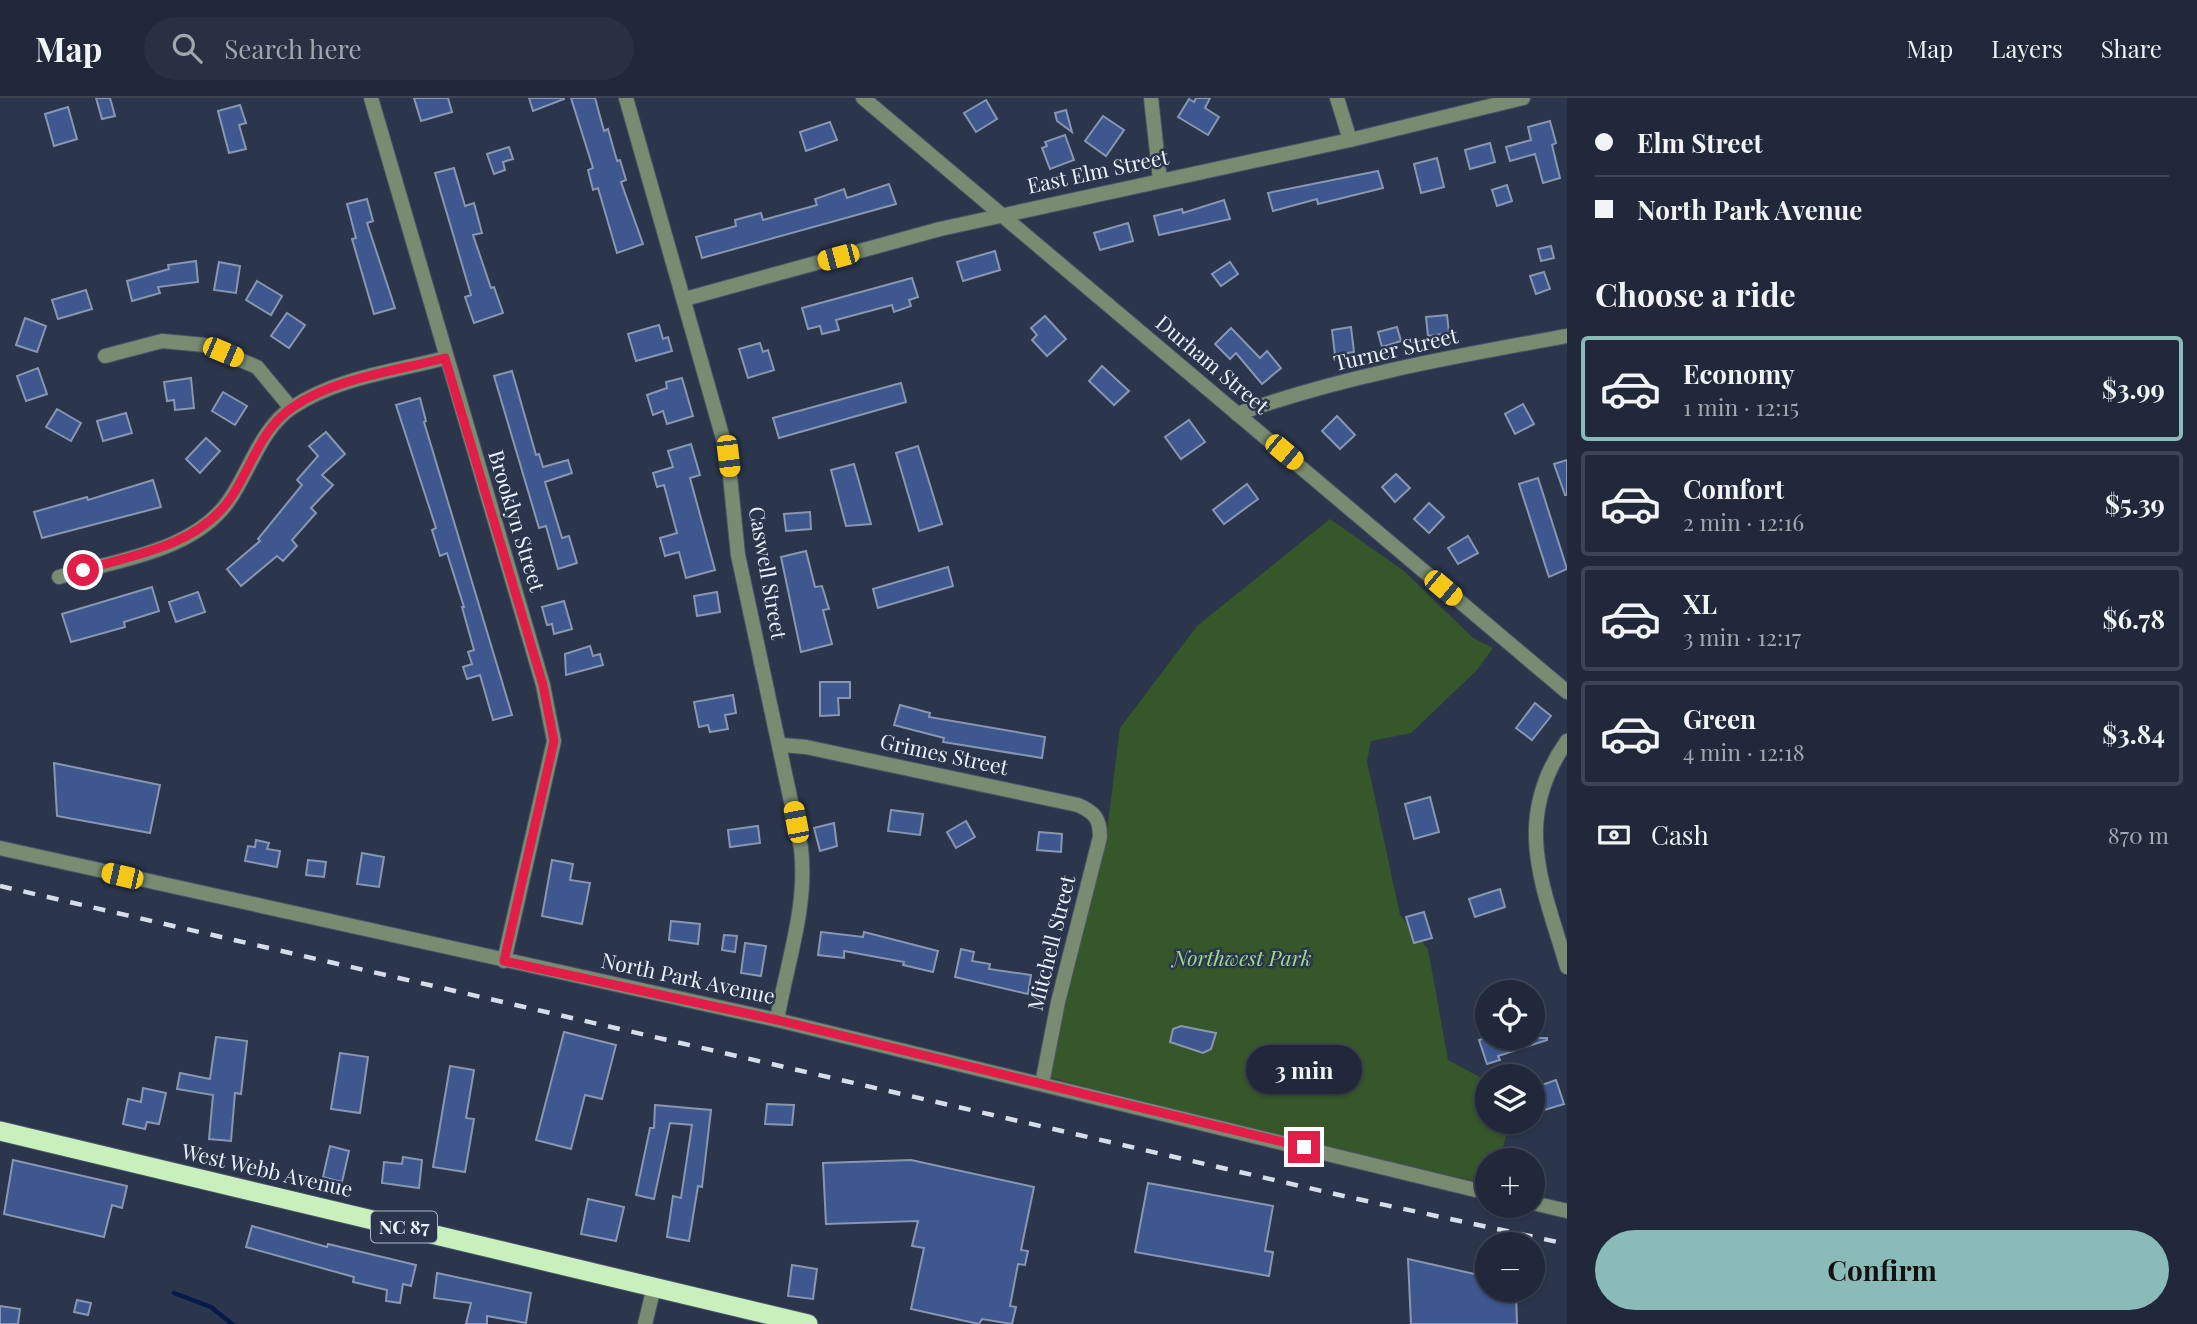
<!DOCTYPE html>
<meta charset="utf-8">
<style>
body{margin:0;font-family:"Playfair Display",serif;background:#283042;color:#f1f3f6;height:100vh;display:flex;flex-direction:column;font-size:26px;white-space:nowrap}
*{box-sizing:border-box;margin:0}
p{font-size:23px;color:#a2a6af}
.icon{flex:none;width:38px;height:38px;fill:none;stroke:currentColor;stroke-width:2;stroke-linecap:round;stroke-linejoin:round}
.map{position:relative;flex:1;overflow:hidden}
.panel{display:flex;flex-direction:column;background:#20283a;width:630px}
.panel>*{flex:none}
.banner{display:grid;align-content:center;height:154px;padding:0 28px;background:#20283a}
.tools{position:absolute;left:1475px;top:882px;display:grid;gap:14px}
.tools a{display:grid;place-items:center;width:70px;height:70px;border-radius:50%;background:#20283a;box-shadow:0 2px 5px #0004,0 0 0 2px #3d4454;font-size:35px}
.end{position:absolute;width:32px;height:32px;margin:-16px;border:9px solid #e11d48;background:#fff;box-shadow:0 0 0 4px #fff}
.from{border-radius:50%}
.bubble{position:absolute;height:49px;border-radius:24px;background:#20283a;box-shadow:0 2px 5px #0004,0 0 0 2px #3d4454;font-size:23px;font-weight:700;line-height:49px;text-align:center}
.car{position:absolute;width:21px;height:42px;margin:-21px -10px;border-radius:9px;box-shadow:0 0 5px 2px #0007;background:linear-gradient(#f5c518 24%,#345 0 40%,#f5c518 0 76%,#345 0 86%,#f5c518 0)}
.banner b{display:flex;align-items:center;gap:24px;height:66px;font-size:26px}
.banner b+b{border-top:2px solid #3d4454}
.banner i{width:18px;height:18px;background:#f1f3f6}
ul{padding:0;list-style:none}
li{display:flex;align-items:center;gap:21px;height:105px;margin:0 14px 10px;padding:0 14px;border:4px solid #3d4454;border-radius:7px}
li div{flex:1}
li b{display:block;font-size:26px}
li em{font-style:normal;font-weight:700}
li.active{border-color:#8bbbb9}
li>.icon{width:63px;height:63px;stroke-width:1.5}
h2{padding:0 28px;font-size:32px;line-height:84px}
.pay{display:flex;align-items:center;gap:18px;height:77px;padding:0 28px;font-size:26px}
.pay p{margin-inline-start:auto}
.button{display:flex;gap:14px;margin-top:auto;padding:14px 28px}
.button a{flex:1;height:80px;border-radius:42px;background:#8bbbb9;color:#111;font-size:28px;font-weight:700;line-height:80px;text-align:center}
header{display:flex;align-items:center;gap:42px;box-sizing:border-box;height:98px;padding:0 35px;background:#20283a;border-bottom:2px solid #3d4454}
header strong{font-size:33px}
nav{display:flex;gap:38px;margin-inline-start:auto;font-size:24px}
.search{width:490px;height:63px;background:#283042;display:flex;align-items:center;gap:18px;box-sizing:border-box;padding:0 24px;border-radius:38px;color:#a2a6af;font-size:26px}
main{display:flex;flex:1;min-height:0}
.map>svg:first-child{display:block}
</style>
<header>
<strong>Map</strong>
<div class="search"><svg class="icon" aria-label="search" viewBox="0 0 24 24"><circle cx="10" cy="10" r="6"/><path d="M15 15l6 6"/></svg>Search here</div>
<nav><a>Map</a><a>Layers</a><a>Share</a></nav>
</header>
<main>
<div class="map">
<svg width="1567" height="1226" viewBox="0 0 1567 1226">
<rect width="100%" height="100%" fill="#2b364d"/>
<polygon fill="#355729" points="1330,421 1404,473 1473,540 1493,550 1477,572 1411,635 1371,643 1367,663 1400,817 1428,851 1448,962 1487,983 1488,1024 1506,1024 1507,1035 1499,1062 1488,1062 1487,1086 1249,1031 1048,979 1108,725 1120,630 1197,528"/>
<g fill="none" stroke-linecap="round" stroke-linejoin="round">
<polyline stroke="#07194b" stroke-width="4.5" points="174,1195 211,1209 232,1226"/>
</g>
<g fill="#3e578f" stroke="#8896b1" stroke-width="2">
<polygon points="96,0 110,0 115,18 102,21"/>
<polygon points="414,0 448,0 452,14 421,23"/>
<polygon points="529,0 564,0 564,1 533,13"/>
<polygon points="571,0 595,0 604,33 608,31 617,63 620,62 626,82 621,84 643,146 617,155 598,90 593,92 588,72 593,70"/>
<polygon points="1196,0 1210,0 1205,10 1219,19 1208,37 1178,19 1189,1 1194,4"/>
<polygon points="986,2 997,21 976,34 964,15"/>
<polygon points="240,7 246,25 239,27 246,51 229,55 218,13"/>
<polygon points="68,9 77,41 54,48 45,16"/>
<polygon points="1066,12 1072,34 1057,23 1055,15"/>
<polygon points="1103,18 1124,32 1106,58 1085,43"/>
<polygon points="1550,23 1556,45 1552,47 1560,80 1543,85 1535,56 1510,63 1506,49 1531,42 1528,29"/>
<polygon points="830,24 837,42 806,53 800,34"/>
<polygon points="1065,37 1074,62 1050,71 1042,50 1047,48 1045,44"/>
<polygon points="1490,45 1495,64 1470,71 1465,52"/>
<polygon points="509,49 513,61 503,64 505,72 494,76 487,56"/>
<polygon points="1437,60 1444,89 1421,95 1414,66"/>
<polygon points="454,70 465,108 474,105 482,135 473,137 491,190 494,189 503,215 474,225 465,199 471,197 435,75"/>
<polygon points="1378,73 1383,90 1318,106 1317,101 1273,113 1268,95"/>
<polygon points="889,86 896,106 702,160 696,139 736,128 735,122 761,115 763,122 817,107 815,101 844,91 847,100"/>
<polygon points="1507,87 1512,103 1497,108 1492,92"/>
<polygon points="367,101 373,123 367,125 395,210 374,216 352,141 356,140 347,106"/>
<polygon points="1224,102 1230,121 1159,137 1154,118 1182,111 1183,115"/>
<polygon points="1128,125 1133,143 1100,152 1094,135"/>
<polygon points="1551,148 1554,160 1541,163 1538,151"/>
<polygon points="995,153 1000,172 963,183 957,164"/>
<polygon points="196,163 198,184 158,189 160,195 132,203 127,183 169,171 168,167"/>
<polygon points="219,164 240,168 236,195 214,192"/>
<polygon points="1230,164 1238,176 1221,188 1212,176"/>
<polygon points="1544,174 1550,191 1536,196 1530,178"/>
<polygon points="912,180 918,199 909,202 911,208 894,214 892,207 836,222 839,232 822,236 820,228 808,231 802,210"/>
<polygon points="257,183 282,198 271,217 246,202"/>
<polygon points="86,192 92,211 58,221 52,202"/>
<polygon points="287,215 305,227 289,250 271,238"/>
<polygon points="1447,217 1449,235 1428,238 1426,219"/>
<polygon points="1045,218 1066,241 1047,258 1032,242 1037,237 1031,230"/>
<polygon points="25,220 46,228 37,254 16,247"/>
<polygon points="659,227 663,241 668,239 672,253 636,263 628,236"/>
<polygon points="1351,229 1354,254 1335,257 1332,232"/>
<polygon points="1397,229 1401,243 1382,249 1378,234"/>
<polygon points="1231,230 1260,260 1267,253 1281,270 1262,286 1236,255 1230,261 1215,246"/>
<polygon points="760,245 763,254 768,252 774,272 748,280 739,251"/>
<polygon points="1102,268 1129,293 1114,307 1089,283"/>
<polygon points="38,270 47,296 26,303 17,278"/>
<polygon points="512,273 536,357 539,356 543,369 568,362 572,375 545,384 562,440 569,438 577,465 558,471 546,428 539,430 494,278"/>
<polygon points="191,280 194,310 175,312 174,302 167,303 164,284"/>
<polygon points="682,280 693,318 667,326 663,313 653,317 647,297 667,290 666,284"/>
<polygon points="901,285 906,304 779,340 773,320"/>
<polygon points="223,294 247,308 235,327 212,313"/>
<polygon points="420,300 426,323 424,324 512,617 493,622 480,577 467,581 463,569 472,566 468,554 474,552 462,509 464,509 447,455 440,458 432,432 436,430 396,307"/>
<polygon points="1523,306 1534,326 1515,336 1505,316"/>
<polygon points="57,311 81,325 71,343 46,329"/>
<polygon points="126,315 132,335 103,343 97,323"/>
<polygon points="1337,318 1355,337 1340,351 1322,333"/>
<polygon points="1189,322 1205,344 1181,361 1165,339"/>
<polygon points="326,334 345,356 322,377 333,387 311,410 316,415 292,442 297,448 283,463 277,458 241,488 227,471 260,443 258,441 302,387 297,382 318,358 309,348"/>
<polygon points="206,340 220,353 200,375 186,361"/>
<polygon points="691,346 700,377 690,380 715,472 686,480 679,454 665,458 660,440 677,435 664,387 657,389 653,375 673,369 668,353"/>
<polygon points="918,348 942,426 919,433 896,355"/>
<polygon points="1567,362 1567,397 1565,397 1554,366"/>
<polygon points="854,366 871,426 846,428 831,372"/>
<polygon points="1396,376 1410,390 1395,404 1382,389"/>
<polygon points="1538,380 1567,471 1549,479 1519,386"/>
<polygon points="153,382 161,409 42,440 34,414 87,399 88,402"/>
<polygon points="1247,386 1258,401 1224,426 1213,412"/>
<polygon points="1429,405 1444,419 1429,435 1414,421"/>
<polygon points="810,414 811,431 786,433 784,416"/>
<polygon points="1468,438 1478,455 1458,466 1448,450"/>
<polygon points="806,453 815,489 822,488 829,511 823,512 832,546 801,554 781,459"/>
<polygon points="948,469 953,488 878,510 873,491"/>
<polygon points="152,489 159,513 124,524 125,529 71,544 62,516"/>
<polygon points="198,494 205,514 176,524 169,504"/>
<polygon points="717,494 720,514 697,518 694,498"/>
<polygon points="564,503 572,531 554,536 552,526 547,527 542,509"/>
<polygon points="590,548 593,558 600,556 603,567 566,577 565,556"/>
<polygon points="820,584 850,584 850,600 838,600 839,617 820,618"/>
<polygon points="733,597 736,615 725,617 728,631 710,634 708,627 699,629 694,604"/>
<polygon points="1535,605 1551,618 1532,642 1516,630"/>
<polygon points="900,607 930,615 929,619 1045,639 1042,660 943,644 944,640 894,627"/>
<polygon points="54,665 160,687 150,735 57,718"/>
<polygon points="1430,699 1439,734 1414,741 1405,706"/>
<polygon points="891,712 923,716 920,737 888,733"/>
<polygon points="966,723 975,739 956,750 947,734"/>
<polygon points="834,725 837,748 820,753 814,730"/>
<polygon points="758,728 760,745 730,749 728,732"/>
<polygon points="1039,734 1062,736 1061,754 1037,752"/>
<polygon points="256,742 269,745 267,751 280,753 277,769 245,763 248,748 255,749"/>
<polygon points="362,755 384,759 379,789 357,786"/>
<polygon points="308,762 326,764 324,779 306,777"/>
<polygon points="552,762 573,766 570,782 590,785 582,826 542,818"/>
<polygon points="1500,791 1505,809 1475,819 1469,801"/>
<polygon points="1424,814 1432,840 1414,845 1406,819"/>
<polygon points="671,823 700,826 698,846 669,842"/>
<polygon points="821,834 863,839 864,834 938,853 933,874 903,867 904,864 844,853 844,860 818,857"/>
<polygon points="724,837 737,838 735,854 722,852"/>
<polygon points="745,845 766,848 761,878 741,875"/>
<polygon points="961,851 974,854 972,863 990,866 989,871 1031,877 1028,896 955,879"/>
<polygon points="1181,928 1216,935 1211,951 1203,955 1170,944 1173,931"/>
<polygon points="564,934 616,947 602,1001 585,997 571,1051 536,1042"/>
<polygon points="216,939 247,943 241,996 235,995 231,1043 209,1041 213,997 177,991 180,975 210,981"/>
<polygon points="1486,940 1547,940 1547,942 1498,958 1500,962 1487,966 1479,942"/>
<polygon points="340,955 368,959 360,1015 331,1011"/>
<polygon points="450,968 474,972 466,1020 474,1021 465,1074 433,1069"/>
<polygon points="1556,982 1564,1006 1541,1013 1533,990"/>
<polygon points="143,990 166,995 159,1026 147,1024 145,1031 123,1026 128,1001 141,1004"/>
<polygon points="767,1006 794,1007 792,1027 765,1026"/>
<polygon points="655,1007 711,1012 702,1089 698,1088 689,1143 667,1139 673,1098 681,1100 692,1027 670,1025 654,1101 636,1097 650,1030 654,1030"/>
<polygon points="330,1048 349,1053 342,1084 323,1079"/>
<polygon points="403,1059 422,1062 419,1090 382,1085 384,1064 402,1066"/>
<polygon points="13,1062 127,1088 122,1110 112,1107 104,1139 4,1116"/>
<polygon points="911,1062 1034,1089 1021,1152 1028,1153 1025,1167 1018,1166 1010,1208 1016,1209 1012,1226 982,1221 979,1226 911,1211 924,1150 912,1148 918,1123 826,1126 823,1065"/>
<polygon points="1148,1085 1273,1108 1265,1153 1273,1154 1269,1178 1135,1154"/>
<polygon points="588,1101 624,1109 616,1143 581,1136"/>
<polygon points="252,1128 327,1149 328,1146 416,1167 411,1188 403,1186 400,1205 386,1203 387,1192 353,1184 354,1179 246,1149"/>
<polygon points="1408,1161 1488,1179 1488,1192 1516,1192 1517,1226 1411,1226"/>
<polygon points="792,1167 817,1171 813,1201 788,1198"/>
<polygon points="437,1175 531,1195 526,1225 487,1218 487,1226 466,1226 471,1205 434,1200"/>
<polygon points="77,1202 91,1205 88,1217 74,1214"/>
<polygon points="0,1208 20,1211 18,1226 0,1226"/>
</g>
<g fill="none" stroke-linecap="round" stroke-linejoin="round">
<g stroke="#4a5469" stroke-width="16">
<g id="minor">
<polyline points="371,0 543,587 554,643 504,863"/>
<path d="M 626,0 L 728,358 L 738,457 L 801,750 C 808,808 787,864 777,922"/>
<polyline points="1151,0 1160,82"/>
<polyline points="1337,0 1350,42"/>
<polyline points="685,201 940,131 1350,42 1523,0"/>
<polyline points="105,258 162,243 205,247 257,269 291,310"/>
<path d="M 1237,316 C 1342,278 1457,258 1567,238"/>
<path d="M 59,479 C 115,462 195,454 230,401 C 251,370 261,330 293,309 C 336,280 396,273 445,260"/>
<path d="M 1567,643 C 1511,722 1543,787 1567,869"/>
<path d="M 782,647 L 806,649 L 1078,707 C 1094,714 1100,720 1100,739 L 1058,904 L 1042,986"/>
<polyline points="645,1226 654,1189"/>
</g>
</g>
<g stroke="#4a5469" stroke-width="16">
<g id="tertiary">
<polyline points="863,0 1567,594"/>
<polyline points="0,750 777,922 1488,1095"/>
<polyline points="1533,1105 1567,1113"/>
</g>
</g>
<g stroke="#4a5469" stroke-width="21">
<polyline id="trunk" points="0,1033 808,1226"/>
</g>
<use href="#minor" stroke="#798c72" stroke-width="14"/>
<use href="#tertiary" stroke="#798c72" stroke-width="14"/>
<use href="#trunk" stroke="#c9f0bc" stroke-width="19"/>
<polyline stroke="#d6dce9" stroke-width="4.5" stroke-dasharray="12 12" stroke-linecap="butt" points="0,788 1348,1099 1567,1146"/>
</g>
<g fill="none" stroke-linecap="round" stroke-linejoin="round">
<path stroke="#e11d48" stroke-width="9" d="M 83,472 C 134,457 197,448 230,401 C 251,371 260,331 293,309 C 335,280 396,273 445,260 L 543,587 L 554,643 L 504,863 L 777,922 L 1304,1049"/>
</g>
<g text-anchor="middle" stroke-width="5" stroke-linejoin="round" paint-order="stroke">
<rect fill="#2b364d" stroke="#b1b8c8" stroke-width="2" x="371" y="1113.5" width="66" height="31" rx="5"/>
<g font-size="19" font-weight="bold" fill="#eaf0fc">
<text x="404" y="1136">NC 87</text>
</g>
<g font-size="21" fill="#eaf0fc" stroke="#2b364d">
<text transform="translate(1098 74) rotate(-12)" y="7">East Elm Street</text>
<text transform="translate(1396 252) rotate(-13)" y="7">Turner Street</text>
<text transform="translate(1212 267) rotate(40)" y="7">Durham Street</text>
<text transform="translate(516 423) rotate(73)" y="7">Brooklyn Street</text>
<text transform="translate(767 475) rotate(80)" y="7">Caswell Street</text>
<text transform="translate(944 657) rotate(12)" y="7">Grimes Street</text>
<text transform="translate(1052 845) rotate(-76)" y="7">Mitchell Street</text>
<text transform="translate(688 881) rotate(12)" y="7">North Park Avenue</text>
<text transform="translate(267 1073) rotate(13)" y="7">West Webb Avenue</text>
</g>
<g font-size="21" font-style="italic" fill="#9dda89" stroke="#2b364d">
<text x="1242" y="868">Northwest Park</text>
</g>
</g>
</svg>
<div class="tools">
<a><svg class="icon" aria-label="locate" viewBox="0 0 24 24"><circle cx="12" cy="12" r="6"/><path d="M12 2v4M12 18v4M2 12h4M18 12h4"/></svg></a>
<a><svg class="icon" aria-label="layers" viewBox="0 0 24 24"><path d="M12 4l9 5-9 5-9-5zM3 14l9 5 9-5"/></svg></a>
<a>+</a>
<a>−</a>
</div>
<i class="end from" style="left:83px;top:472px"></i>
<i class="end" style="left:1304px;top:1049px"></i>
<div class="bubble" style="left:1246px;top:947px;width:116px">3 min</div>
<i class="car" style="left:838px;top:159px;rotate:255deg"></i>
<i class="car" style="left:223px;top:254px;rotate:113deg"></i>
<i class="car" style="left:1284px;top:354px;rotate:130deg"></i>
<i class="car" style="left:728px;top:358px;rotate:173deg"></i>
<i class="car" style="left:1443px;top:490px;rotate:130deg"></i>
<i class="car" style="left:796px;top:724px;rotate:349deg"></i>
<i class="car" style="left:122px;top:778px;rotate:283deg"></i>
</div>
<section class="panel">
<div class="banner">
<b><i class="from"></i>Elm Street</b>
<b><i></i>North Park Avenue</b>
</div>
<h2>Choose a ride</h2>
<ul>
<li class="active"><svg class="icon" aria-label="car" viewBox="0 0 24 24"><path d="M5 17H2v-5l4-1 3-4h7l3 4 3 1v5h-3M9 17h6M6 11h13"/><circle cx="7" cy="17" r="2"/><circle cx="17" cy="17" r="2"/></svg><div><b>Economy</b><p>1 min · 12:15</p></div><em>$3.99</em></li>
<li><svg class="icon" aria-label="car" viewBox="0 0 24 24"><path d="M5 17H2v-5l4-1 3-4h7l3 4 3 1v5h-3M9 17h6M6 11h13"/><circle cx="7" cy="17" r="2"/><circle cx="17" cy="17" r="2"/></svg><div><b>Comfort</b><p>2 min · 12:16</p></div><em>$5.39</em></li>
<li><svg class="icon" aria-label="car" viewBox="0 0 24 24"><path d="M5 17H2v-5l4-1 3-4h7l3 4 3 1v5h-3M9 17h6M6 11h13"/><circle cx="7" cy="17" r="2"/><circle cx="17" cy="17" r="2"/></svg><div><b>XL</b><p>3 min · 12:17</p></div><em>$6.78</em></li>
<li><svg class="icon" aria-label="car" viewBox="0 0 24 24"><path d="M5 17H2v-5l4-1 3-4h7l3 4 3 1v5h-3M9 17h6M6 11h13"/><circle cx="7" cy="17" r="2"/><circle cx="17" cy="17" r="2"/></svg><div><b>Green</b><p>4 min · 12:18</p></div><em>$3.84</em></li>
</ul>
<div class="pay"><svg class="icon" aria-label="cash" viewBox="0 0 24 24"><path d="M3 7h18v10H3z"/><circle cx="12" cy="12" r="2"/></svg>Cash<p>870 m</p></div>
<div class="button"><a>Confirm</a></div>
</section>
</main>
